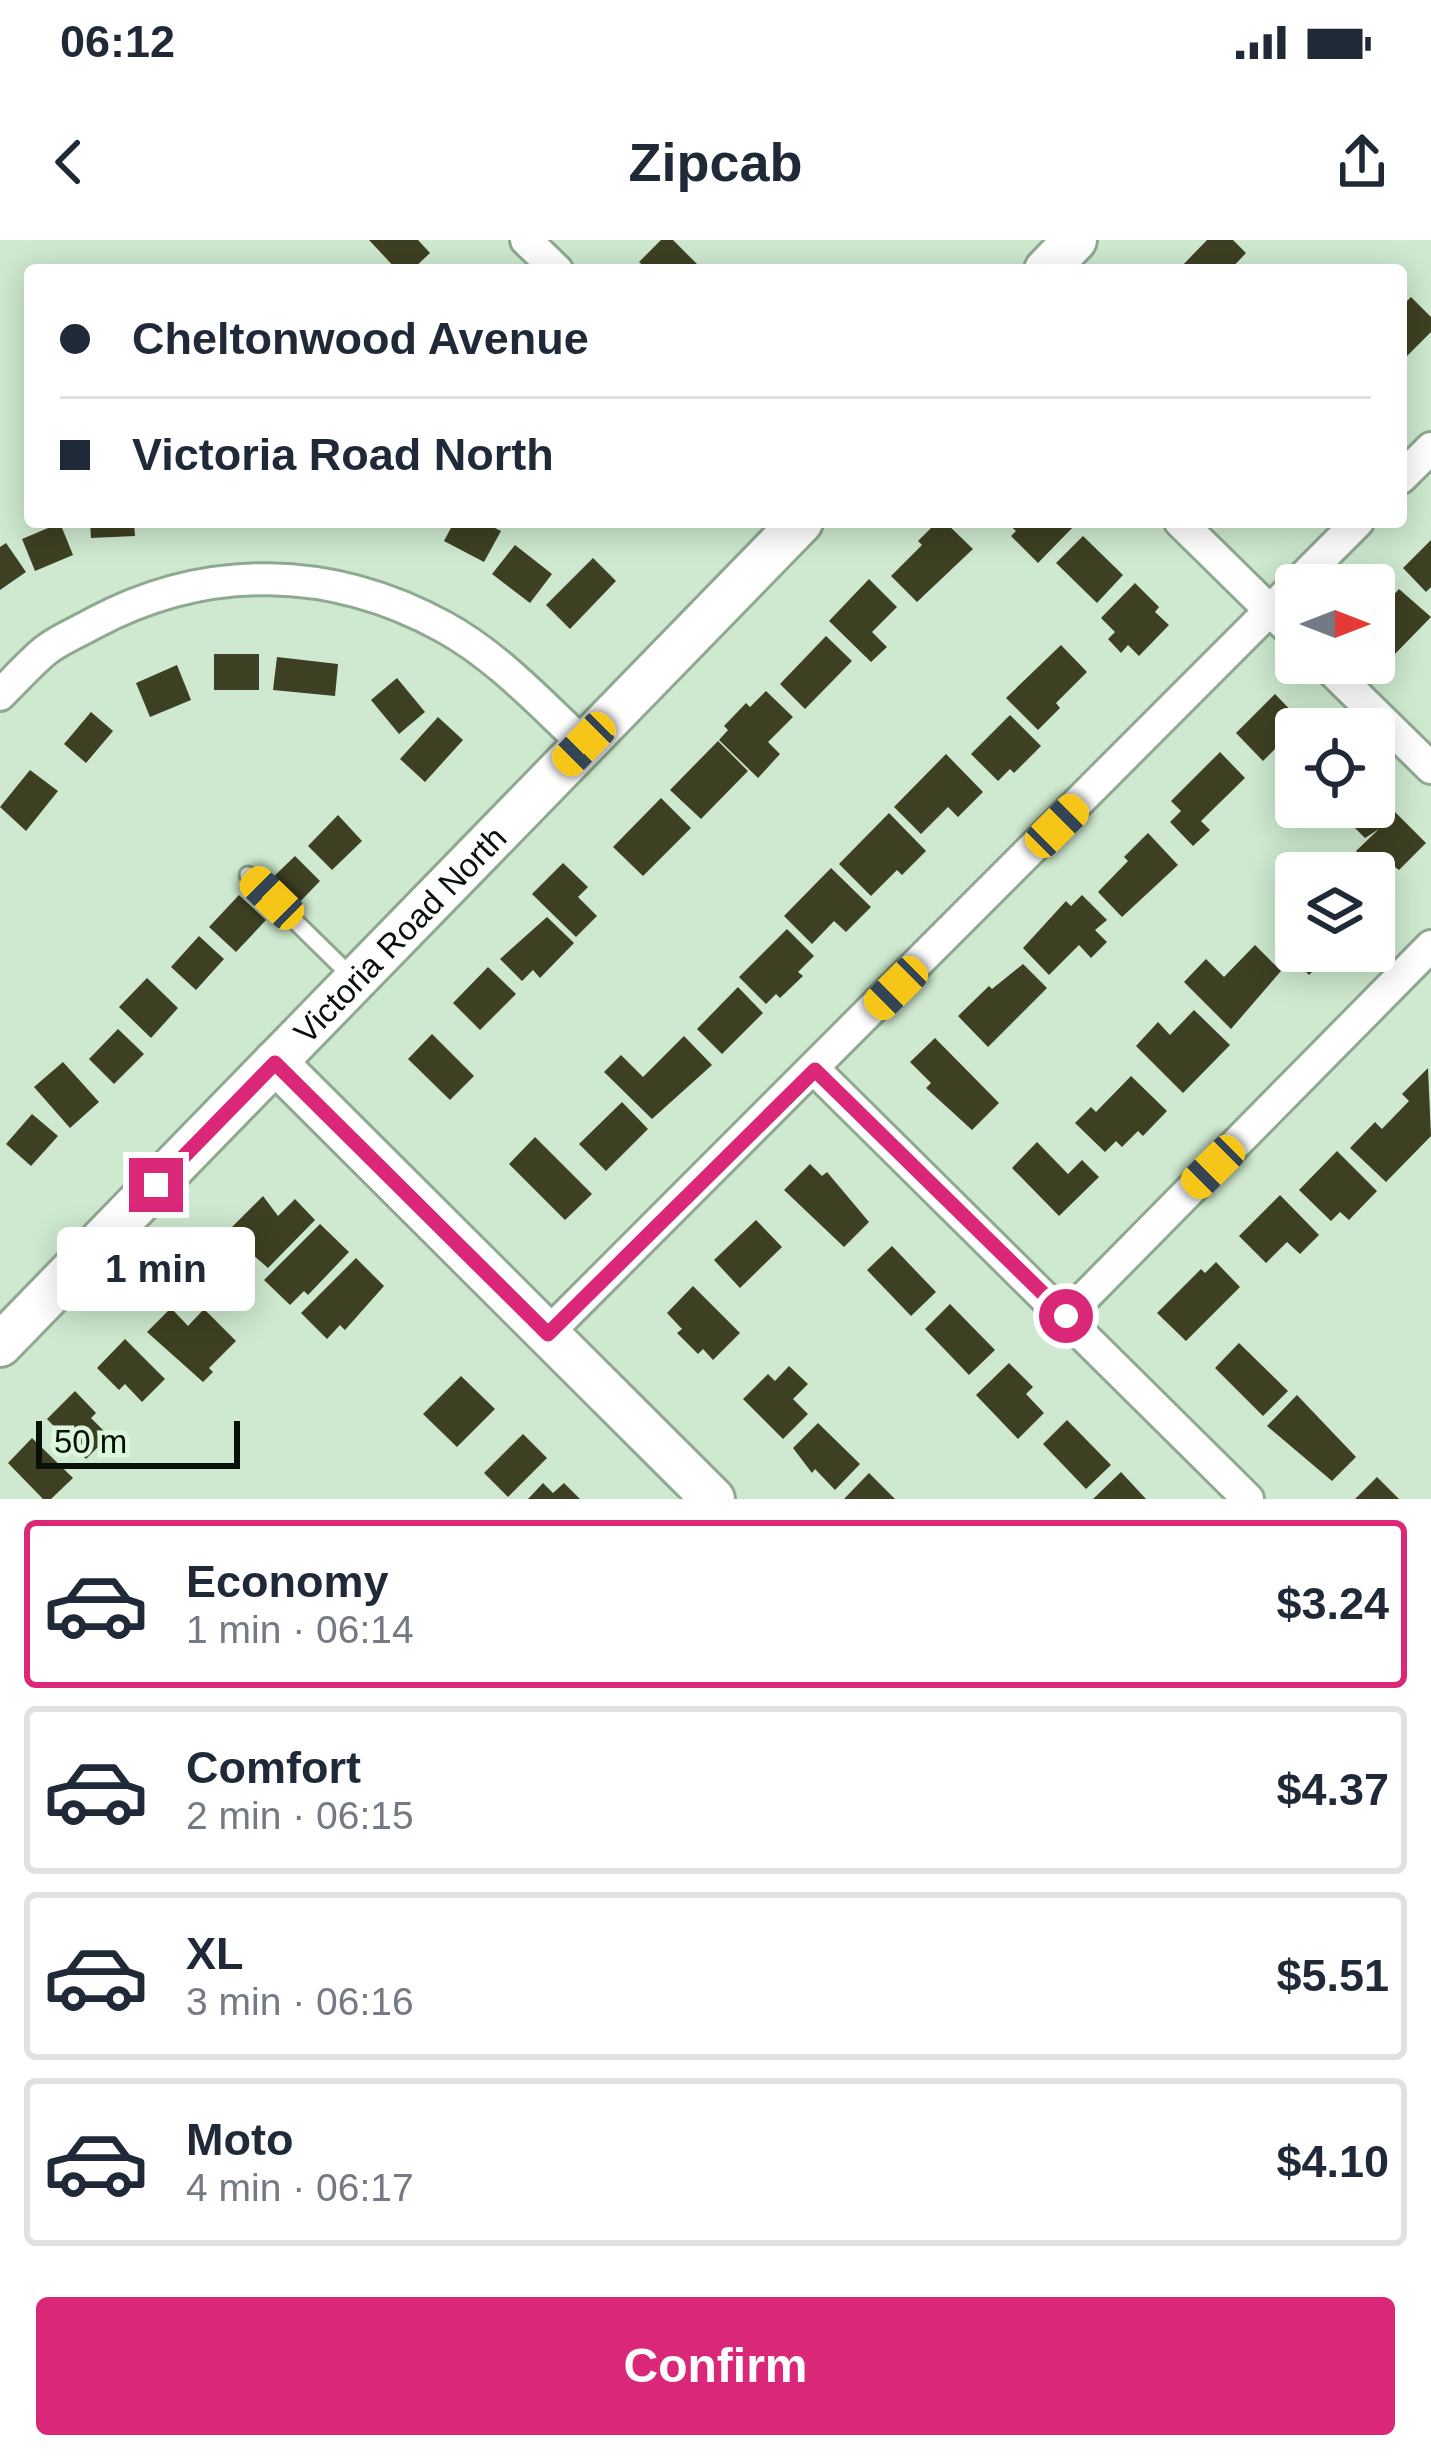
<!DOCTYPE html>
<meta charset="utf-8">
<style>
body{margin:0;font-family:Arial,sans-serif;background:#f2f2f3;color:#1f2937;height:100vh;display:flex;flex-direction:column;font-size:45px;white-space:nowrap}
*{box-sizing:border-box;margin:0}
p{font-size:39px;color:#747a83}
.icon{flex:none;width:66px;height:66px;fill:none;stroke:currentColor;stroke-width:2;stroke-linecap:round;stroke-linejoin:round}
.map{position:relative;height:1259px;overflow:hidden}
.details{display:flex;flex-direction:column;background:#fff;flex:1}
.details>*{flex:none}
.banner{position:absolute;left:24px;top:24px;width:1383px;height:264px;border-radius:12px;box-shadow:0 6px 30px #0003;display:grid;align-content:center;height:264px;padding:0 36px;background:#fff}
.needle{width:78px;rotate:90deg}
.buttons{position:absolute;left:1275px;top:324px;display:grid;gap:24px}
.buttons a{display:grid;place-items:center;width:120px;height:120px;border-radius:12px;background:#fff;box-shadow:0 6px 30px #0003;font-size:60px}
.scale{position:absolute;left:36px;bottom:30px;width:204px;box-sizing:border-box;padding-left:12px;border:6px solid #081108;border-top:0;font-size:33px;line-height:42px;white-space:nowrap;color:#081108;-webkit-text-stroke:9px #dbf7dc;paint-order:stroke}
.end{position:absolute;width:54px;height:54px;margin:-27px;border:15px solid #db2777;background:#fff;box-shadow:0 0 0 6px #fff}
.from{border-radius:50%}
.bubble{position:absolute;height:84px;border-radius:12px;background:#fff;box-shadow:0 6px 30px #0003;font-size:39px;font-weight:800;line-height:84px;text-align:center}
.car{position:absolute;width:36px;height:72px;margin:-36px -18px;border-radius:15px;box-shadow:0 0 9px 3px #0007;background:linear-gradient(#f5c518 24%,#345 0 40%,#f5c518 0 76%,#345 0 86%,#f5c518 0)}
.banner b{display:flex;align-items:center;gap:42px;height:114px;font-size:45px}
.banner b+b{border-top:3px solid #e0e1e3}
.banner i{width:30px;height:30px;background:#1f2937}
ul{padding:21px 0 0;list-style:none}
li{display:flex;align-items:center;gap:36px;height:168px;margin:0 24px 18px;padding:0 12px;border:6px solid #e0e1e3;border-radius:12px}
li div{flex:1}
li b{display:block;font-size:45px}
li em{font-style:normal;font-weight:800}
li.current{border-color:#db2777}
li>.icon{width:108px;height:108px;stroke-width:1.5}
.button{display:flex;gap:24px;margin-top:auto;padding:24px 36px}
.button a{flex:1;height:138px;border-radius:12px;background:#db2777;color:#fff;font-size:48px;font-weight:800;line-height:138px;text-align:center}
.status{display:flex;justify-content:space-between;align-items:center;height:84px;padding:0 60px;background:#fff;direction:ltr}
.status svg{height:33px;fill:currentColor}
header{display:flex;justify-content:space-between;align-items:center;height:156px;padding:0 36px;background:#fff;font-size:54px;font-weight:800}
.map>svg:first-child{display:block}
</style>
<div class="status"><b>06:12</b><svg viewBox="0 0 49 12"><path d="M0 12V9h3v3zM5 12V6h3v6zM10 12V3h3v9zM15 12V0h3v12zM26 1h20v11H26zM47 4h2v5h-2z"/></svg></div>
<header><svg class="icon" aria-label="back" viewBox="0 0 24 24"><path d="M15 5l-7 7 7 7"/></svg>Zipcab<svg class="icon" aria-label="share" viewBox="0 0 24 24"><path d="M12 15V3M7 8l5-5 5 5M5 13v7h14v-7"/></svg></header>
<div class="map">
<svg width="1431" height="1259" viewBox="0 0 1431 1259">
<rect width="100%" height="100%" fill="#cee9cf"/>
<g fill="#3e4023">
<polygon points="369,0 418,0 430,13 412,30 397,30"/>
<polygon points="661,0 673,0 703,30 648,30 639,22"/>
<polygon points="1207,0 1233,0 1246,13 1230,30 1178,30"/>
<polygon points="1411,57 1431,77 1431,92 1401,122 1401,67"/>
<polygon points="90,282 134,282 135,296 91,298"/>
<polygon points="454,282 483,282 501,291 484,322 444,301"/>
<polygon points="937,282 945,282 973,309 917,362 891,336 922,305 918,301"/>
<polygon points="1006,282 1074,282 1076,284 1038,323 1011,296 1016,291"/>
<polygon points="60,283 73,315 35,331 22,299"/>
<polygon points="1083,296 1123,335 1097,363 1056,323"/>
<polygon points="1431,300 1431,347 1426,352 1403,328"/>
<polygon points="6,303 26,332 0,350 0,307"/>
<polygon points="515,305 552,334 530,363 492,334"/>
<polygon points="593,318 616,341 570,389 546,365"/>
<polygon points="869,339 897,367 872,392 887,407 871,422 829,381"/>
<polygon points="1135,343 1159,367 1155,372 1169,385 1139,416 1128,405 1121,413 1108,399 1115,392 1101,378"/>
<polygon points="1399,349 1431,377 1395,414 1374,393 1374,367 1385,356 1389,360"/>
<polygon points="826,396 852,421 805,469 780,444"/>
<polygon points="1061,405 1087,432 1056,463 1060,468 1038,490 1006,458"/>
<rect x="214" y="414" width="45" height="36"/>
<polygon points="277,417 338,424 335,456 273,450"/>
<polygon points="177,425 191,460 150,477 136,443"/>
<polygon points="397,438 425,472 399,494 371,460"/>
<polygon points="766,451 793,477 768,502 780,514 758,538 719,500 728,490 724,486 746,463 750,467"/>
<polygon points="1275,454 1302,482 1263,521 1236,493"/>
<polygon points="91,472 113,491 86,523 64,504"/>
<polygon points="1010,475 1041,506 1014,533 1010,529 998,541 971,514"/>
<polygon points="438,477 463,500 425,542 400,519"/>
<polygon points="718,501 748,531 701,579 670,550"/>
<polygon points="1220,512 1245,538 1201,581 1210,590 1193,606 1170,582 1181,571 1171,561"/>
<polygon points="946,514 983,552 958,577 948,567 921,594 894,567"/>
<polygon points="30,530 58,551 26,591 0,567"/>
<polygon points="661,558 691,588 643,636 613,607"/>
<polygon points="1366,567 1374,567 1385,582 1395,572 1426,603 1399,630 1395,627 1384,638 1356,611 1379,589 1365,598 1350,583"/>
<polygon points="889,573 926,611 902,635 897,630 871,656 839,624"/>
<polygon points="338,575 362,601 332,630 308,606"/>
<polygon points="1148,593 1178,625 1122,677 1098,652 1128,621 1124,617"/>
<polygon points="295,616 320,641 292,670 266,644"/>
<polygon points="563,623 588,647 578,657 597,676 576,697 532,654"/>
<polygon points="831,628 871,667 846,692 834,681 812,704 784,676"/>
<polygon points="239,655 266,680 236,712 209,687"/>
<polygon points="1082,655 1107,680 1095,690 1107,702 1091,718 1079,705 1049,735 1023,708 1066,661 1071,666"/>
<polygon points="547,677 574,703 540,738 533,730 522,741 500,719"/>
<polygon points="787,689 814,716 798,732 803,736 780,758 776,754 766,764 739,737"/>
<polygon points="199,696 224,719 196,750 171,727"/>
<polygon points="1255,705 1281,731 1231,789 1184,742 1206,719 1224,737"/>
<polygon points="1296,706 1296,711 1340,711 1332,719 1329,715 1309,735 1288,714"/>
<polygon points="1023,724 1047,748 988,807 958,776 989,746 992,749"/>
<polygon points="488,727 516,754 480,790 453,763"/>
<polygon points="147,738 178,768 151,798 119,767"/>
<polygon points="738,747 763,773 722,814 697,789"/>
<polygon points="1194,770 1230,805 1183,853 1136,806 1158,782 1170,795"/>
<polygon points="118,789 144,814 114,844 89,819"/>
<polygon points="432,794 474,836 450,860 408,819"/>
<polygon points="684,796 712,825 652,879 604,832 621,815 643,837"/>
<polygon points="935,798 999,863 972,890 926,848 931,843 910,822"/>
<polygon points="63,822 99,862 70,888 34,847"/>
<polygon points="1428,828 1431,896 1386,942 1350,908 1375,882 1382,889 1409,861 1402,854"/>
<polygon points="1131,836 1167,871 1143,896 1138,891 1122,907 1116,901 1105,912 1075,883 1091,867 1096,872"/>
<polygon points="622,862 648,889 606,931 579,904"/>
<polygon points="32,874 58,896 31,926 6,904"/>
<polygon points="535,897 592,954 565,980 509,924"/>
<polygon points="1037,902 1068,934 1082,920 1099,937 1059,976 1012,928"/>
<polygon points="1337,911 1377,951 1349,980 1340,972 1331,981 1299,950"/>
<polygon points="810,924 822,936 827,932 869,982 844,1007 784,950"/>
<polygon points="1280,955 1319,995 1300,1014 1287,1002 1266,1023 1239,996"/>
<polygon points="263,956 278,976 295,959 315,980 268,1028 227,992"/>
<polygon points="756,980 782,1007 740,1048 714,1020"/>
<polygon points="320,984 349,1012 308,1055 304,1051 290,1065 264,1040"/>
<polygon points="892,1006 936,1052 911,1076 867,1030"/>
<polygon points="356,1018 384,1046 345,1090 340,1085 327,1099 301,1073"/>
<polygon points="1216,1022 1240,1047 1186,1101 1157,1073 1201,1029 1205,1033"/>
<polygon points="693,1046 740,1093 713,1120 703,1109 698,1114 677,1093 682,1089 667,1073"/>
<polygon points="950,1064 995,1110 969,1135 925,1089"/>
<polygon points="171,1068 188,1086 204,1069 236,1101 209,1128 213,1132 203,1142 147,1092"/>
<polygon points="125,1099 165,1139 142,1162 125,1144 119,1150 97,1128"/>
<polygon points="1239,1103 1288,1151 1263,1176 1215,1128"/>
<polygon points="1009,1123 1033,1147 1026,1154 1044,1173 1018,1199 976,1155"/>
<polygon points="789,1126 808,1144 793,1159 808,1174 783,1199 743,1159 768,1134 775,1141"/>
<polygon points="461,1136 495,1169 457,1207 423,1174"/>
<polygon points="75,1151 96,1173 91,1178 109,1196 86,1219 47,1179"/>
<polygon points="1297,1155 1356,1217 1332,1241 1267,1186"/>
<polygon points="1067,1180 1111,1225 1086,1249 1043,1204"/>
<polygon points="818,1183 860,1224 835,1250 815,1229 812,1233 793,1208"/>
<polygon points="523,1194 547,1218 508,1257 484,1233"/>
<polygon points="32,1198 73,1238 51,1259 43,1259 8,1223"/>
<polygon points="1121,1232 1146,1259 1093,1259"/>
<polygon points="869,1233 895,1259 844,1259"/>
<polygon points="1377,1237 1399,1259 1355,1259"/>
<polygon points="543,1243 553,1253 564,1243 580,1259 528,1259"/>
</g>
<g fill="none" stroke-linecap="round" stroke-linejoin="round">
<g stroke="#8fa990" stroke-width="21">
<polyline id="service" points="248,635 353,738"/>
</g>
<g stroke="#8fa990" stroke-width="36">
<g id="minor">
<polyline points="526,0 557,30"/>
<polyline points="1401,238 1431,208"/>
<polyline points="1180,282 1296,396"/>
<polyline points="1324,423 1431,528"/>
<path d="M 0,455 C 15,440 30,423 46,410 C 60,399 78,392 94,383 C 207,323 331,325 444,387 C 497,416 540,463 584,504"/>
<polyline points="815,830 1248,1259"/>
<polyline points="1067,1075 1431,706"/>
<polyline points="547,1094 1358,282"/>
</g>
</g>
<g stroke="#8fa990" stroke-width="48">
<g id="secondary">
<polyline points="1046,30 1075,0"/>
<polyline points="275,822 713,1259"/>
<path id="s1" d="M 0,1105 L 801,282"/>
</g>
</g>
<use href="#service" stroke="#fff" stroke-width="15"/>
<use href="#minor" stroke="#fff" stroke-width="30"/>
<use href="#secondary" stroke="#fff" stroke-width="42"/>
</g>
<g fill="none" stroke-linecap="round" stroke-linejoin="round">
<polyline stroke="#db2777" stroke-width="15" points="156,945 275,823 548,1094 815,830 1066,1076"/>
</g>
<g text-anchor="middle" stroke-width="12" stroke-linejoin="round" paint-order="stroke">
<g font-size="33" fill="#081108" stroke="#dbf7dc">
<text dy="12" stroke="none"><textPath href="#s1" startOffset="573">Victoria Road North</textPath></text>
</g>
</g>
</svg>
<div class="buttons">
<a><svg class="needle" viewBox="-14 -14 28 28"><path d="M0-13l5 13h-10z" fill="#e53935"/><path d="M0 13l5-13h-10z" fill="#747a83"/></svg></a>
<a><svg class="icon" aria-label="locate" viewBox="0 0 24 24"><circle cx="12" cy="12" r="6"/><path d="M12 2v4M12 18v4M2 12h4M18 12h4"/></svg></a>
<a><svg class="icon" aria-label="layers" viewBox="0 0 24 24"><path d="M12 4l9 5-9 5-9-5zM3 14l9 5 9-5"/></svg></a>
</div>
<div class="scale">50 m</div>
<i class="end from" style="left:1066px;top:1076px"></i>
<i class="end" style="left:156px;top:945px"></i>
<div class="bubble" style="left:57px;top:987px;width:198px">1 min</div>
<i class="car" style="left:584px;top:504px;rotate:224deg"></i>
<i class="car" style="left:1057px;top:586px;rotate:45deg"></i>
<i class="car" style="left:272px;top:658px;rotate:314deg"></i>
<i class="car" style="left:896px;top:748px;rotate:225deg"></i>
<i class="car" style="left:1213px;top:927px;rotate:225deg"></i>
<div class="banner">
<b><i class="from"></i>Cheltonwood Avenue</b>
<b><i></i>Victoria Road North</b>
</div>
</div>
<section class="details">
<ul>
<li class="current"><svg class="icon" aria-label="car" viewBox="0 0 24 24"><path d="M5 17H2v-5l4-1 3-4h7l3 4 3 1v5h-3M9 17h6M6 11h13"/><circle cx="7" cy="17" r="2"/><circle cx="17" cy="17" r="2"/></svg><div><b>Economy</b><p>1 min · 06:14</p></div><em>$3.24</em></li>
<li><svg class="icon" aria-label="car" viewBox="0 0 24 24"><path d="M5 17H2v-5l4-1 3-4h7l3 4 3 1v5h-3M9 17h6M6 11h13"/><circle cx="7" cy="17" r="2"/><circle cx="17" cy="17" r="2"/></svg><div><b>Comfort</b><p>2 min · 06:15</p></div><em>$4.37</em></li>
<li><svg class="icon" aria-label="car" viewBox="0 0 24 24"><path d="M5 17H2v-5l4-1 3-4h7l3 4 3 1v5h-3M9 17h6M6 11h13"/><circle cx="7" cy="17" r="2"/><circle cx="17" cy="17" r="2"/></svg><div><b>XL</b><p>3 min · 06:16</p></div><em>$5.51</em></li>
<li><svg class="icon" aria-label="car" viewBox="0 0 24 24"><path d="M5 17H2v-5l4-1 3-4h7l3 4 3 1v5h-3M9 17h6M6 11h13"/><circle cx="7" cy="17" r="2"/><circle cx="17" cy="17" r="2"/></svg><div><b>Moto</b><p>4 min · 06:17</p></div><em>$4.10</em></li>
</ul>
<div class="button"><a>Confirm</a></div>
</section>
